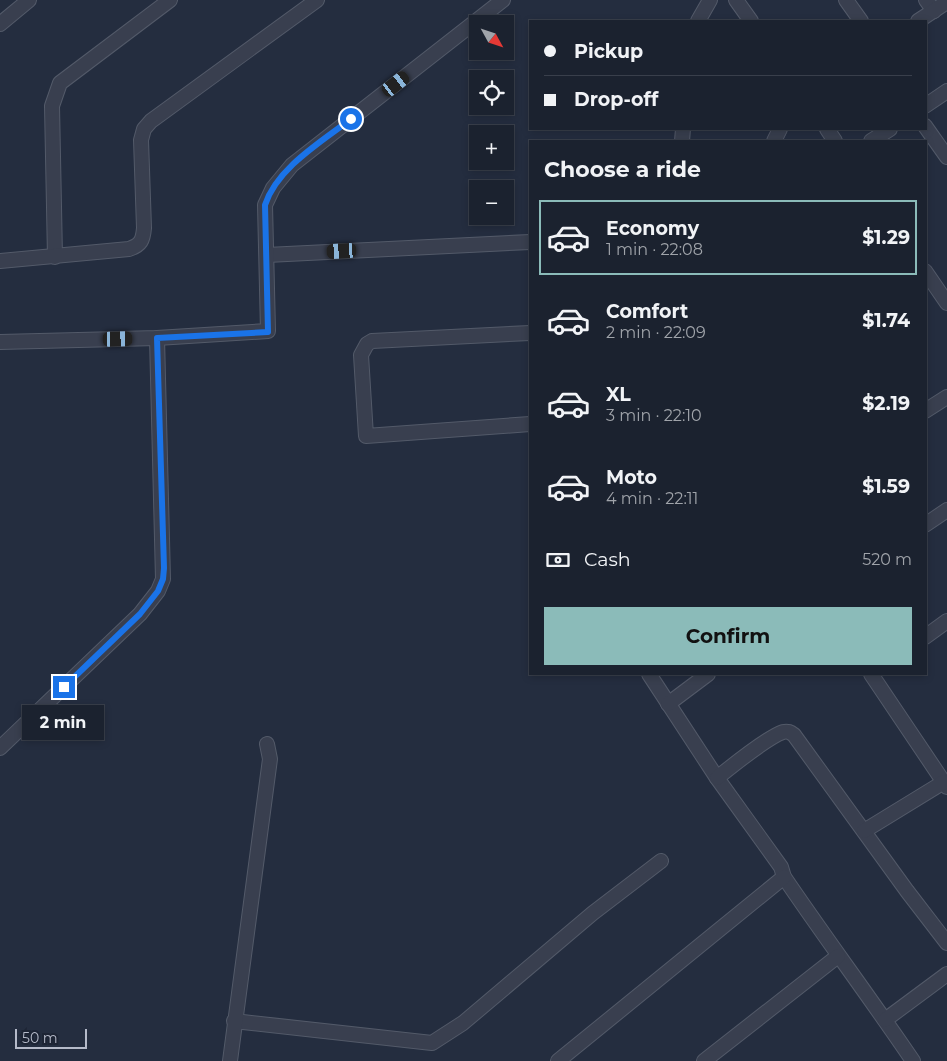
<!DOCTYPE html>
<meta charset="utf-8">
<style>
body{margin:0;font-family:Montserrat,sans-serif;background:#282f3b;color:#f1f3f6;height:100vh;display:flex;flex-direction:column;font-size:19px;white-space:nowrap}
*{box-sizing:border-box;margin:0}
p{font-size:16px;color:#a0a4aa}
.icon{flex:none;width:28px;height:28px;fill:none;stroke:currentColor;stroke-width:2;stroke-linecap:round;stroke-linejoin:round}
.map{position:relative;flex:1;overflow:hidden}
.sheet{position:absolute;left:529px;top:140px;width:398px;height:535px;display:flex;flex-direction:column;background:#1b222f;border-radius:0px;box-shadow:0 2px 8px #0003,0 0 0 1px #393f4b}
.sheet>*{flex:none}
.top-card{position:absolute;left:529px;top:20px;width:398px;height:110px;border-radius:0px;box-shadow:0 2px 8px #0003,0 0 0 1px #393f4b;display:grid;align-content:center;height:110px;padding:0 15px;background:#1b222f}
.needle{width:32px;rotate:130deg}
.controls{position:absolute;left:469px;top:15px;display:grid;gap:10px}
.controls a{display:grid;place-items:center;width:45px;height:45px;border-radius:0px;background:#1b222f;box-shadow:0 2px 8px #0003,0 0 0 1px #393f4b;font-size:25px}
.scale{position:absolute;left:15px;bottom:12px;width:72px;box-sizing:border-box;padding-left:5px;border:2px solid #b5bac9;border-top:0;font-size:14px;line-height:18px;white-space:nowrap;color:#b5bac9;-webkit-text-stroke:4px #1d2434;paint-order:stroke}
.end{position:absolute;width:22px;height:22px;margin:-11px;border:6px solid #1a73e8;background:#fff;box-shadow:0 0 0 2px #fff}
.from{border-radius:50%}
.bubble{position:absolute;height:35px;border-radius:0px;background:#1b222f;box-shadow:0 2px 8px #0003,0 0 0 1px #393f4b;font-size:16px;font-weight:700;line-height:35px;text-align:center}
.car{position:absolute;width:15px;height:30px;margin:-15px -8px;border-radius:6px;box-shadow:0 0 4px 1px #0007;background:linear-gradient(#222 24%,#8ab4d8 0 40%,#222 0 76%,#8ab4d8 0 86%,#222 0)}
.top-card b{display:flex;align-items:center;gap:18px;height:48px;font-size:19px}
.top-card b+b{border-top:1px solid #393f4b}
.top-card i{width:12px;height:12px;background:#f1f3f6}
ul{padding:0;list-style:none}
li{display:flex;align-items:center;gap:15px;height:75px;margin:0 10px 8px;padding:0 5px;border:2px solid transparent;border-radius:0px}
li div{flex:1}
li b{display:block;font-size:19px}
li em{font-style:normal;font-weight:700}
li.selected{border-color:#8bbbb9}
li>.icon{width:45px;height:45px;stroke-width:1.5}
h2{padding:0 15px;font-size:22px;line-height:60px}
.pay{display:flex;align-items:center;gap:12px;height:55px;padding:0 15px;font-size:19px}
.pay p{margin-inline-start:auto}
.action{display:flex;gap:10px;margin-top:auto;padding:10px 15px}
.action a{flex:1;height:58px;border-radius:0px;background:#8bbbb9;color:#111;font-size:20px;font-weight:700;line-height:58px;text-align:center}
.map>svg:first-child{display:block}
</style>
<div class="map">
<svg width="947" height="1061" viewBox="0 0 947 1061">
<rect width="100%" height="100%" fill="#242d3f"/>
<g fill="none" stroke-linecap="round" stroke-linejoin="round">
<g stroke="#535a69" stroke-width="16">
<g id="minor">
<polyline points="736,0 751,21"/>
<polyline points="846,0 861,21"/>
<polyline points="926,0 934,11"/>
<polyline points="698,21 710,0"/>
<polyline points="918,21 947,2"/>
<polyline points="0,24 29,0"/>
<polyline points="925,106 947,91"/>
<polyline points="925,126 947,157"/>
<polyline points="827,129 835,141"/>
<polyline points="682,141 683,129"/>
<polyline points="774,141 780,129"/>
<polyline points="871,141 890,129"/>
<polyline points="267,255 530,242"/>
<polyline points="55,257 52,106 60,83 170,0"/>
<path d="M 0,261 L 129,249 C 141,245 143,240 144,228 L 141,140 L 144,129 L 151,121 L 317,0"/>
<polyline points="925,271 947,303"/>
<polyline points="530,333 372,341 367,344 361,355 366,436 530,424"/>
<polyline points="0,342 157,338 268,331 265,205 273,188 292,165 503,0"/>
<polyline points="925,411 947,397"/>
<polyline points="925,525 947,510"/>
<polyline points="925,637 947,621"/>
<path d="M 649,674 L 717,778 L 781,867 L 784,877 C 826,939 871,999 913,1061"/>
<polyline points="871,674 947,787"/>
<polyline points="668,704 708,674"/>
<polyline points="0,748 140,614 158,591 163,579 157,338"/>
<path d="M 717,778 C 732,766 766,738 783,732 C 788,731 790,732 794,735 L 907,891 L 947,943"/>
<polyline points="864,831 944,782"/>
<polyline points="885,1020 947,974"/>
<polyline points="234,1021 432,1043 463,1023 593,913 661,861"/>
<polyline points="230,1061 270,759 267,744"/>
<polyline points="558,1061 784,877"/>
<polyline points="704,1061 838,956"/>
</g>
</g>
<use href="#minor" stroke="#393f4f" stroke-width="14"/>
</g>
<g fill="none" stroke-linecap="round" stroke-linejoin="round">
<path stroke="#1a73e8" stroke-width="6" d="M 64,687 L 140,614 L 158,591 L 163,579 L 164,568 L 157,338 L 268,332 L 265,205 C 277,168 321,142 351,119"/>
</g>
</svg>
<div class="controls">
<a><svg class="needle" viewBox="-14 -14 28 28"><path d="M0-13l5 13h-10z" fill="#e53935"/><path d="M0 13l5-13h-10z" fill="#a0a4aa"/></svg></a>
<a><svg class="icon" aria-label="locate" viewBox="0 0 24 24"><circle cx="12" cy="12" r="6"/><path d="M12 2v4M12 18v4M2 12h4M18 12h4"/></svg></a>
<a>+</a>
<a>−</a>
</div>
<div class="scale">50 m</div>
<i class="end from" style="left:351px;top:119px"></i>
<i class="end" style="left:64px;top:687px"></i>
<div class="bubble" style="left:22px;top:705px;width:82px">2 min</div>
<i class="car" style="left:396px;top:84px;rotate:52deg"></i>
<i class="car" style="left:342px;top:251px;rotate:267deg"></i>
<i class="car" style="left:118px;top:339px;rotate:89deg"></i>
<div class="top-card">
<b><i class="from"></i>Pickup</b>
<b><i></i>Drop-off</b>
</div>
<section class="sheet">
<h2>Choose a ride</h2>
<ul>
<li class="selected"><svg class="icon" aria-label="car" viewBox="0 0 24 24"><path d="M5 17H2v-5l4-1 3-4h7l3 4 3 1v5h-3M9 17h6M6 11h13"/><circle cx="7" cy="17" r="2"/><circle cx="17" cy="17" r="2"/></svg><div><b>Economy</b><p>1 min · 22:08</p></div><em>$1.29</em></li>
<li><svg class="icon" aria-label="car" viewBox="0 0 24 24"><path d="M5 17H2v-5l4-1 3-4h7l3 4 3 1v5h-3M9 17h6M6 11h13"/><circle cx="7" cy="17" r="2"/><circle cx="17" cy="17" r="2"/></svg><div><b>Comfort</b><p>2 min · 22:09</p></div><em>$1.74</em></li>
<li><svg class="icon" aria-label="car" viewBox="0 0 24 24"><path d="M5 17H2v-5l4-1 3-4h7l3 4 3 1v5h-3M9 17h6M6 11h13"/><circle cx="7" cy="17" r="2"/><circle cx="17" cy="17" r="2"/></svg><div><b>XL</b><p>3 min · 22:10</p></div><em>$2.19</em></li>
<li><svg class="icon" aria-label="car" viewBox="0 0 24 24"><path d="M5 17H2v-5l4-1 3-4h7l3 4 3 1v5h-3M9 17h6M6 11h13"/><circle cx="7" cy="17" r="2"/><circle cx="17" cy="17" r="2"/></svg><div><b>Moto</b><p>4 min · 22:11</p></div><em>$1.59</em></li>
</ul>
<div class="pay"><svg class="icon" aria-label="cash" viewBox="0 0 24 24"><path d="M3 7h18v10H3z"/><circle cx="12" cy="12" r="2"/></svg>Cash<p>520 m</p></div>
<div class="action"><a>Confirm</a></div>
</section>
</div>
